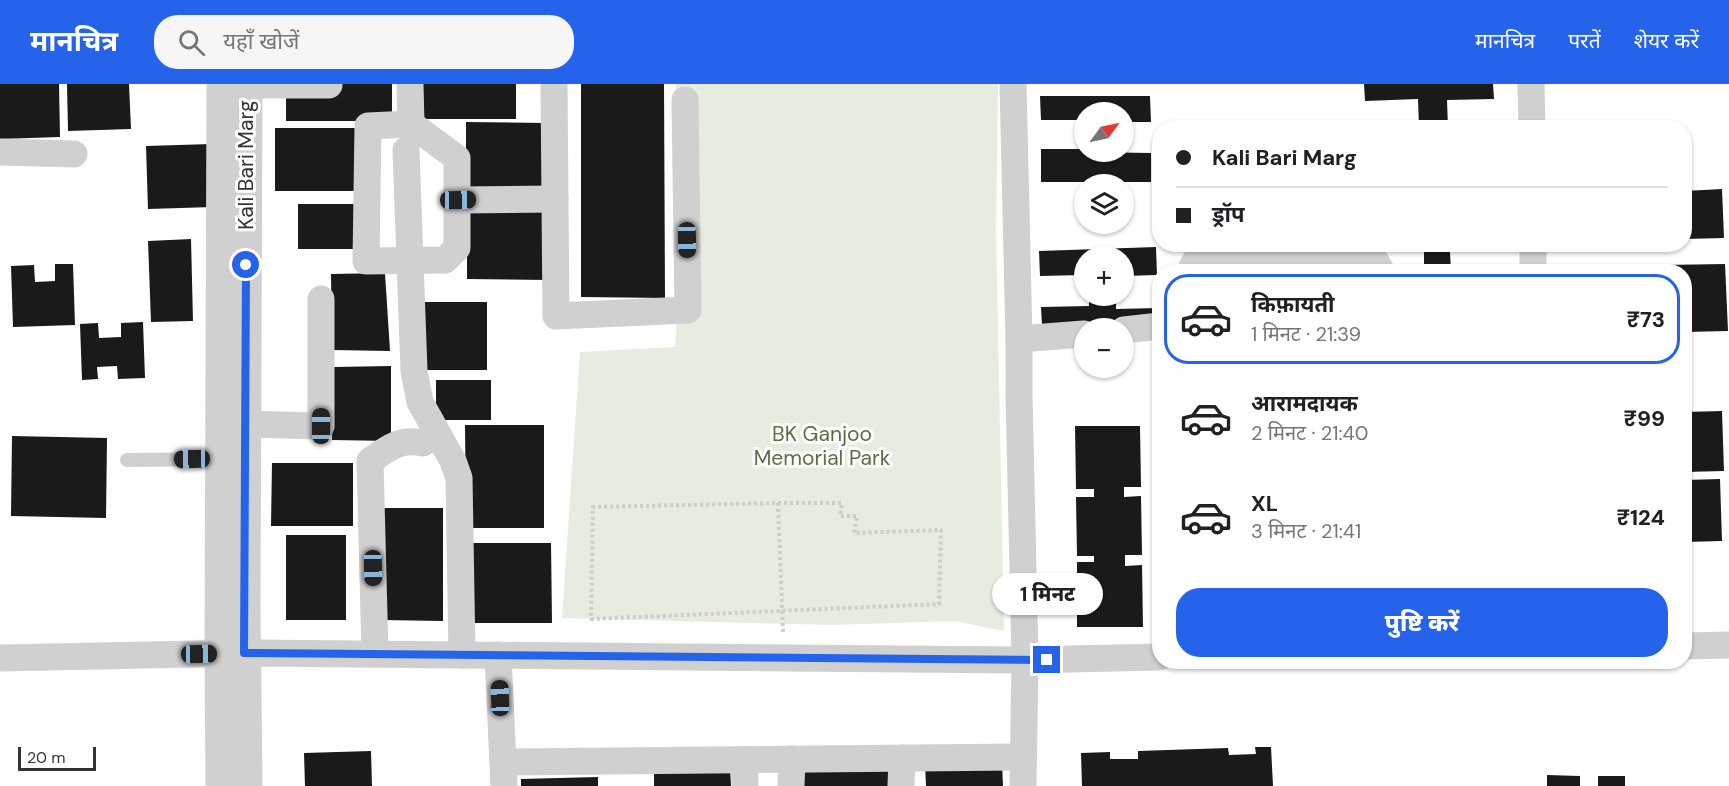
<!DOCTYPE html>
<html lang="hi">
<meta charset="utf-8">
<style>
body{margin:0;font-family:"DM Sans","Noto Sans Devanagari",sans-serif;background:#f6f6f6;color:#202124;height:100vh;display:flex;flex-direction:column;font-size:22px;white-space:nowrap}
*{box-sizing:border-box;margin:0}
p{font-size:20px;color:#757577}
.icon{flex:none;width:33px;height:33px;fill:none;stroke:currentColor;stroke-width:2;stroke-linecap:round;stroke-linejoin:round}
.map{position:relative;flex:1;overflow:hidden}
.side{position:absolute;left:1152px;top:180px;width:540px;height:405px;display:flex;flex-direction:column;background:#fff;border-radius:24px;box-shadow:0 2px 4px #0004}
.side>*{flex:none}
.guide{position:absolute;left:1152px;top:36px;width:540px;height:132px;border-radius:24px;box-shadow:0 2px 4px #0004;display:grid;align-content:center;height:132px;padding:0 24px;background:#fff}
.needle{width:39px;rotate:57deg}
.fabs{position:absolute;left:1074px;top:18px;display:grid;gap:12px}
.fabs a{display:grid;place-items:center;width:60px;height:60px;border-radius:50%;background:#fff;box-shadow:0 2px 4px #0004;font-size:30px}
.scale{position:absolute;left:18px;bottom:15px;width:78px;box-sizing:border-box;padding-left:6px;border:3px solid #333;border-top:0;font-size:16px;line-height:21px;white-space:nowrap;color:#333;-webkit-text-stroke:4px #fff;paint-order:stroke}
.end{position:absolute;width:27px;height:27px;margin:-14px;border:8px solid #2563eb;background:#fff;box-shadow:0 0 0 3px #fff}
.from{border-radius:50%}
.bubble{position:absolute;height:42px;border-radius:21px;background:#fff;box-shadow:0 2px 4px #0004;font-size:20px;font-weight:800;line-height:42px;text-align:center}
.car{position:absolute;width:18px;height:36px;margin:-18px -9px;border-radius:8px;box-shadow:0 0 4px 2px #0007;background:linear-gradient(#222 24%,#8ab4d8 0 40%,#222 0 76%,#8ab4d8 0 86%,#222 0)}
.guide b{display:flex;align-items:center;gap:21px;height:57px;font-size:22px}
.guide b+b{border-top:2px solid #e0e0e0}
.guide i{width:15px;height:15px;background:#202124}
ul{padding:10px 0 0;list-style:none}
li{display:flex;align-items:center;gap:18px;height:90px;margin:0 12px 9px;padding:0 12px;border:3px solid transparent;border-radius:24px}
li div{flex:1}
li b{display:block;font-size:22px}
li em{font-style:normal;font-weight:800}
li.active{border-color:#2563eb}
li>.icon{width:54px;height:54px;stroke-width:1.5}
.primary-button{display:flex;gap:12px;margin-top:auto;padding:12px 24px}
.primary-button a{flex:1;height:69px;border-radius:24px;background:#2563eb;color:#fff;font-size:24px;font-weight:800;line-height:69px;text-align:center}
header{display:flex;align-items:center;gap:36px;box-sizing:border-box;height:84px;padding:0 30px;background:#2563eb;color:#fff}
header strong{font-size:28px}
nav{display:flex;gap:33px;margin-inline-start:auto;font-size:21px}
.search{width:420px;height:54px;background:#f6f6f6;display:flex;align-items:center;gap:15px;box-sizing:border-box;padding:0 21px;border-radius:24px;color:#757577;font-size:22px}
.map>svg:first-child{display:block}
</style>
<header>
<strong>मानचित्र</strong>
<div class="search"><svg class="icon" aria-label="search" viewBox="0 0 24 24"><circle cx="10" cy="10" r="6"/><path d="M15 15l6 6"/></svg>यहाँ खोजें</div>
<nav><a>मानचित्र</a><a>परतें</a><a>शेयर करें</a></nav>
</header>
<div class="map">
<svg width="1729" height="702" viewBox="0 0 1729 702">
<rect width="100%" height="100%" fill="#fff"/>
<polygon fill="#e6ecdf" points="676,0 998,0 996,146 1004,547 955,537 831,541 562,534 580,268 675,263 682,153"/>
<g fill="#1a1a1a">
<polygon points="0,0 59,0 60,53 0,55"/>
<polygon points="67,0 129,0 131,45 68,47"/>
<rect x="286" y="0" width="106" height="37"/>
<rect x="420" y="0" width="96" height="35"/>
<polygon points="581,0 664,0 665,214 581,213"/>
<polygon points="1364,0 1493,0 1494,15 1447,16 1448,44 1419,44 1418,15 1365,17"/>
<polygon points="1040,12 1150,12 1151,38 1124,38 1124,28 1084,28 1084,36 1041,36"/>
<polygon points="466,38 547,39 547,109 466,109"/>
<rect x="275" y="44" width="86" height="63"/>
<polygon points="211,60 213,123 148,125 146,62"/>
<polygon points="1041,65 1084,65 1084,68 1151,69 1151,98 1041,98"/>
<polygon points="1722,105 1724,154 1684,155 1684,107"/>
<rect x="298" y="120" width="60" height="45"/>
<polygon points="467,124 548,124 549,196 467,195"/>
<polygon points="191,155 193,237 151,238 148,157"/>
<polygon points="1376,160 1492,160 1492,167 1450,168 1451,188 1424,188 1424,167 1376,168"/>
<polygon points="1156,163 1157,191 1124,192 1124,172 1084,172 1084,191 1040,192 1039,167"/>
<polygon points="55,180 73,180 75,241 13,243 11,182 34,181 35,198 55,197"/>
<polygon points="1725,180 1728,247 1684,248 1684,188 1663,188 1663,181"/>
<polygon points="385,189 390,267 332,266 331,190"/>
<polygon points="1089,212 1116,212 1116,225 1158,224 1159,255 1124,244 1084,244 1043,259 1041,223 1089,222"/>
<rect x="424" y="218" width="63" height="68"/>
<polygon points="143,238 145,294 118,295 117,282 97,283 98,295 82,296 80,240 98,239 99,254 121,253 121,239"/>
<polygon points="391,282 391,357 332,356 334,283"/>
<rect x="436" y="296" width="55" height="40"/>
<polygon points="1722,327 1724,387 1684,388 1684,328"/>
<polygon points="465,341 544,341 544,444 466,444"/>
<polygon points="1075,342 1140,342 1141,403 1124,403 1124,413 1141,412 1142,471 1125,471 1125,482 1142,481 1143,543 1077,543 1077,478 1094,478 1094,472 1077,472 1076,413 1094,413 1094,405 1076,405"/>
<polygon points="12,352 107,354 106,434 11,432"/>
<polygon points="272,379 353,379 353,442 271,442"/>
<polygon points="1720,395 1722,457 1684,458 1684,396"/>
<polygon points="380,424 443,424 443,537 381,536"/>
<rect x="286" y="451" width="60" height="85"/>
<polygon points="472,459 551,459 552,539 472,539"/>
<polygon points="1255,663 1271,663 1273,702 1082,702 1081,669 1110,668 1110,675 1138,675 1138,667 1228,664 1229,671 1256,670"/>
<polygon points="371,667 372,702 305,702 304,669"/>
<polygon points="1002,677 1003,702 926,702 925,679"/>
<polygon points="888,678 888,702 801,702 800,681"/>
<polygon points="730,683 731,702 654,702 654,685"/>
<polygon points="1547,691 1580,692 1580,702 1547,702"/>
<rect x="1598" y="692" width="27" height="10"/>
<polygon points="598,693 598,702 521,702 521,695"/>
</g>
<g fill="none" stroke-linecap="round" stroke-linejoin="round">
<g stroke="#cdcdcd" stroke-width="4" stroke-dasharray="3 3" stroke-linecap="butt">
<polygon points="778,419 842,419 840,432 857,432 854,449 941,446 939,520 591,535 593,423"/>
<polyline points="778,419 783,549"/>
</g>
<polyline stroke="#d0d0d0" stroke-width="14" points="127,376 221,375"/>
<g stroke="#d0d0d0" stroke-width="27">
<polyline points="410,0 411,40"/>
<polyline points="554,0 556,232 688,226 685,16"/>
<polyline points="1013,0 1019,255 1019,310 1025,576 1023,702"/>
<polyline points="1531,0 1532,44"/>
<polyline points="246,1 329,1"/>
<polygon points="411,40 457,74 457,164 445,176 366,177 368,42"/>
<polyline points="406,66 414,287 420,318 453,377 459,394 462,571"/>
<polyline points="0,68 74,70"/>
<polyline points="458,116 555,115"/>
<polyline points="1533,160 1533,188"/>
<path d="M 1190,188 C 1194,177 1198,171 1209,167 L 1365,171 L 1375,176 L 1382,188"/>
<polyline points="1124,246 1160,242"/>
<polyline points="1019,255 1084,250"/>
<polyline points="245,340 321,342 321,215"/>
<polyline points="1684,562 1729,561"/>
<path d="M 375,570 L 370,377 C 388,364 400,354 423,359"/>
<polyline points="498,571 504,702"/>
<polyline points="0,574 244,569 1025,576 1160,573"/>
<polyline points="744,676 745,702"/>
<polyline points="503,678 1023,673"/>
<polyline points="791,702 792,675"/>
<polyline points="901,702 902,674"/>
</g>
<g stroke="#d0d0d0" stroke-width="33">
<polyline points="222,702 221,569 223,0"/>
<polyline points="246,702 244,522 246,0"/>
</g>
</g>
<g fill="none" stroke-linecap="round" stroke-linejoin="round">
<polyline stroke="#2563eb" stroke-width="8" points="246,181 244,569 1047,576"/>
</g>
<g text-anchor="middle" stroke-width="6" stroke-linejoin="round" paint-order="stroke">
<g font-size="21" fill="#333" stroke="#fff">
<text transform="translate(246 81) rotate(-90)" y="7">Kali Bari Marg</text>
</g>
<g font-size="21" fill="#56703f" stroke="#fff">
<text x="822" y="357">BK Ganjoo<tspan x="822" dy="24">Memorial Park</tspan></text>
</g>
</g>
</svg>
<div class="fabs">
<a><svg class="needle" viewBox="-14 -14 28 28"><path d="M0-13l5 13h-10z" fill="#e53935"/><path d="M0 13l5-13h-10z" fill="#757577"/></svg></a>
<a><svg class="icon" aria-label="layers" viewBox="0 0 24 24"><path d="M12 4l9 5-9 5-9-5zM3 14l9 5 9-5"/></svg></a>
<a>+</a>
<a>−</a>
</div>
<div class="scale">20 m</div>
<i class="end from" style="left:246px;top:181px"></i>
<i class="end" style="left:1047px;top:576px"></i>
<div class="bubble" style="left:992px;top:489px;width:111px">1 मिनट</div>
<i class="car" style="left:458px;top:116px;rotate:89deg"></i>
<i class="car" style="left:687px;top:156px;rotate:179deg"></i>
<i class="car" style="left:321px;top:342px;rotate:0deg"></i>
<i class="car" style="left:192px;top:375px;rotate:269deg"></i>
<i class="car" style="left:373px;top:484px;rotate:179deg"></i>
<i class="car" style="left:199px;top:570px;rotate:89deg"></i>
<i class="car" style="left:500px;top:614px;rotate:358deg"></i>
<div class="guide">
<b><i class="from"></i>Kali Bari Marg</b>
<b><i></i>ड्रॉप</b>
</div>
<section class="side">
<ul>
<li class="active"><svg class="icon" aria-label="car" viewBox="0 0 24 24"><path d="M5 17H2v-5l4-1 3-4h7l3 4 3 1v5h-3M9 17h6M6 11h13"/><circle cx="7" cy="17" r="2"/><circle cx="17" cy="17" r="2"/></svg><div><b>किफ़ायती</b><p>1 मिनट · 21:39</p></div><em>₹73</em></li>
<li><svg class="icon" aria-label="car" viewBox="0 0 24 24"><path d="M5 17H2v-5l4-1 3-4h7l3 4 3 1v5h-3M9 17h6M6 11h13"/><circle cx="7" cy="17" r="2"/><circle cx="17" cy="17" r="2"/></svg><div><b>आरामदायक</b><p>2 मिनट · 21:40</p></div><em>₹99</em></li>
<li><svg class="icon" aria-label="car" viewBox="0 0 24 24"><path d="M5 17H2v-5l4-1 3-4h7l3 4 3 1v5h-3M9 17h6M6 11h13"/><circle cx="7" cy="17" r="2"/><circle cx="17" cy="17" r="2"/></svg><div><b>XL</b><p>3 मिनट · 21:41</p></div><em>₹124</em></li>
</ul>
<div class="primary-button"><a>पुष्टि करें</a></div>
</section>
</div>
